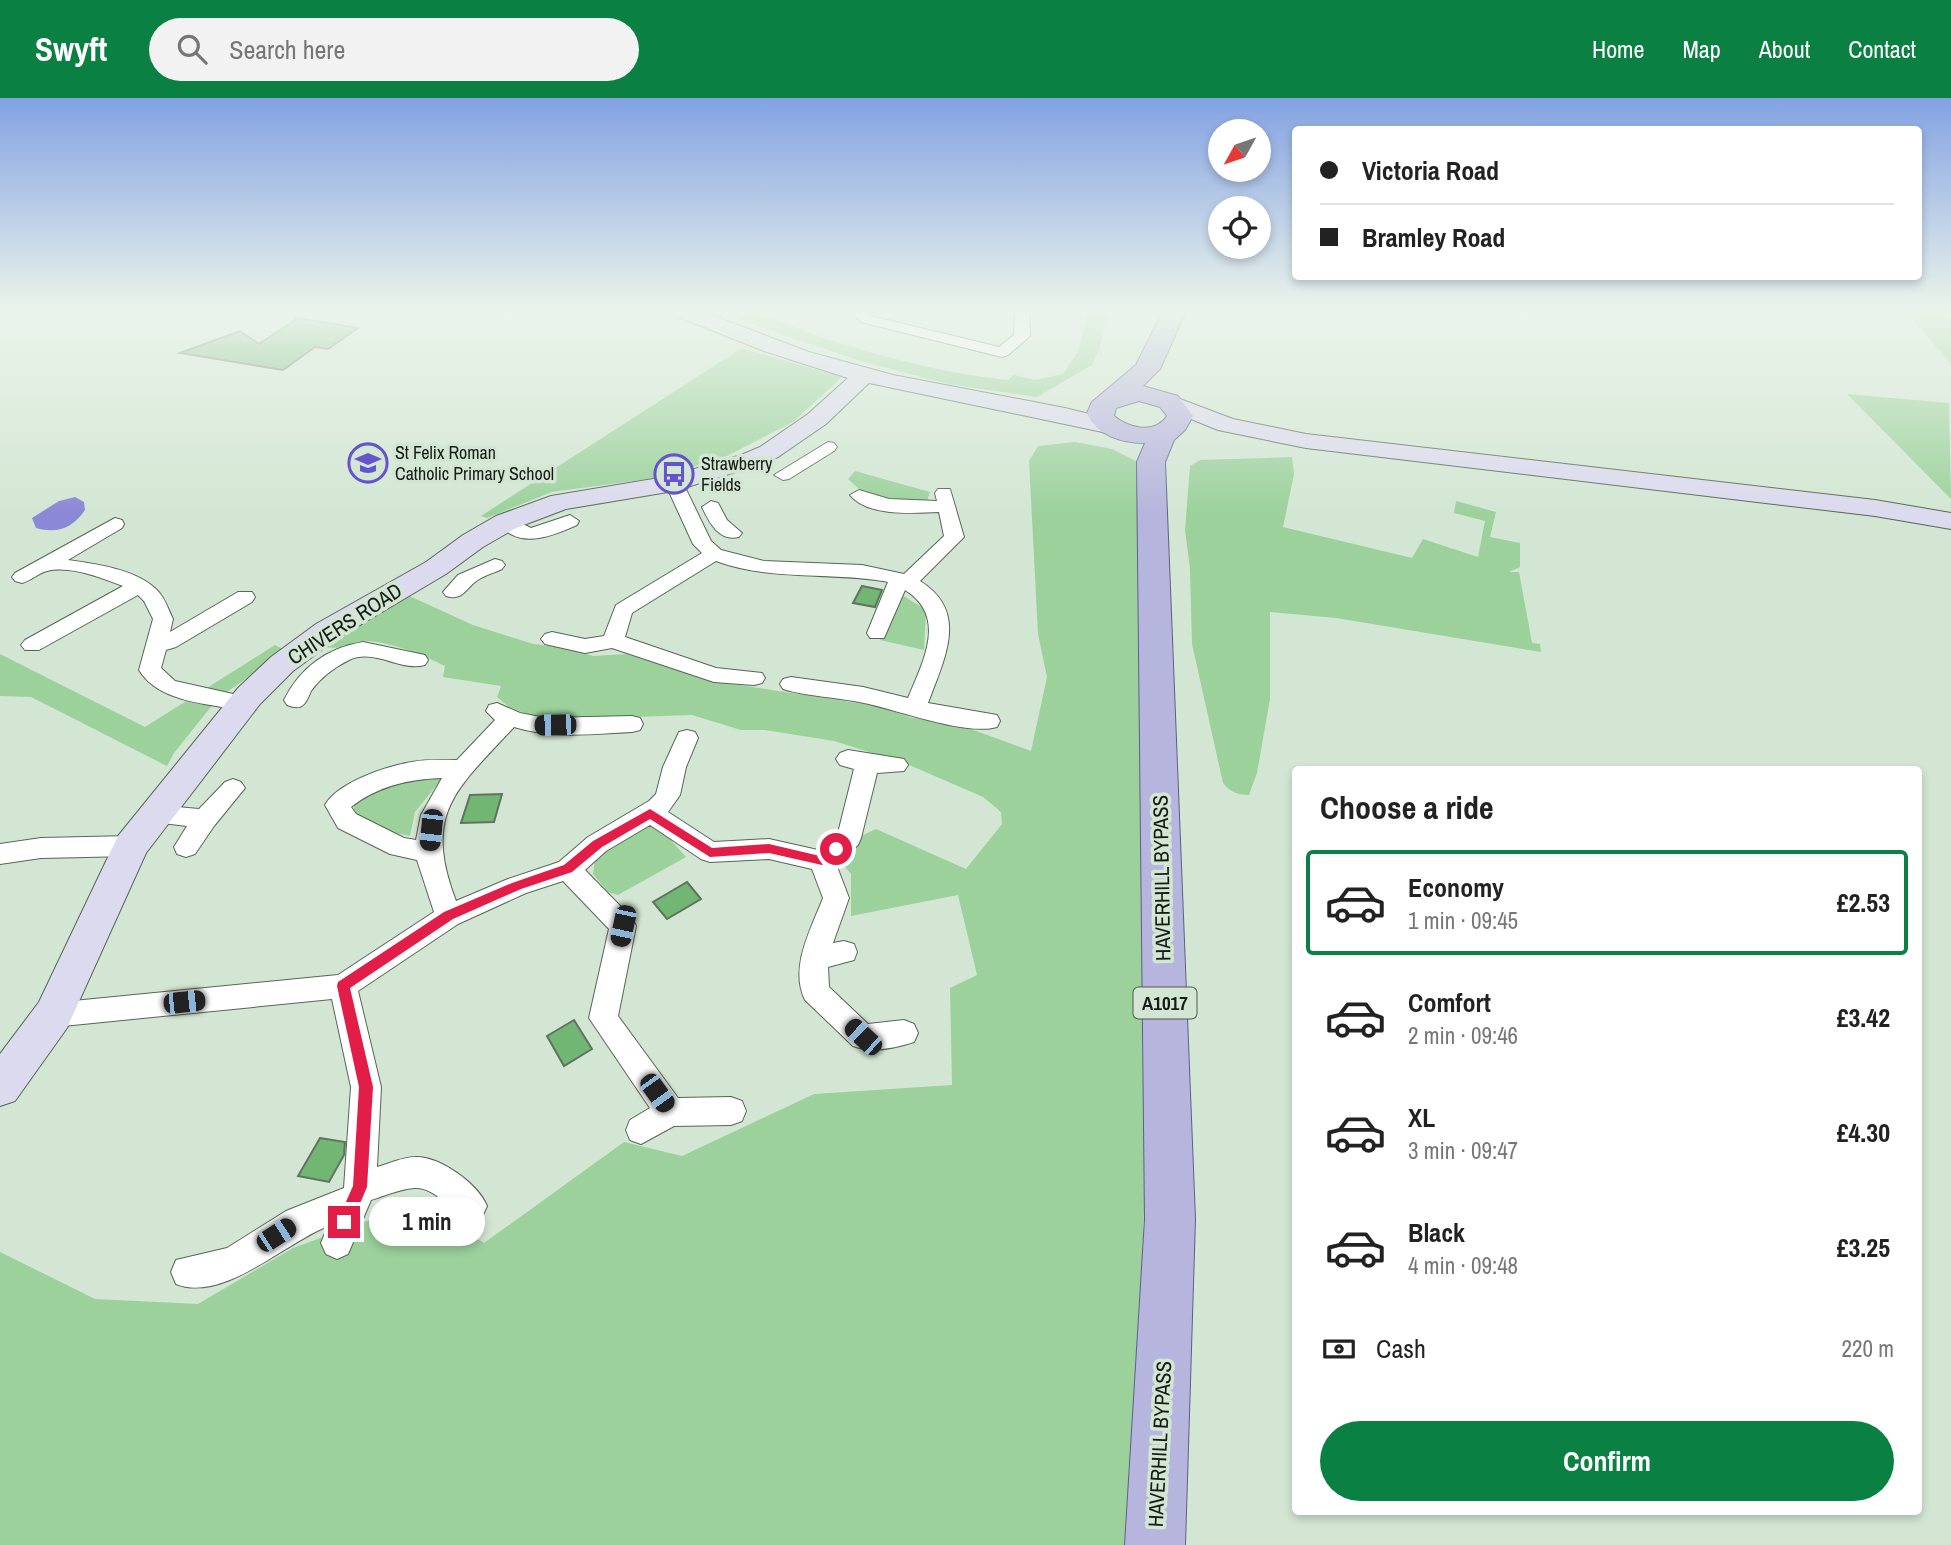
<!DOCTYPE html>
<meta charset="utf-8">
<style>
body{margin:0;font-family:"Archivo Narrow",sans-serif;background:#f2f2f2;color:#222;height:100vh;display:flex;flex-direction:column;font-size:26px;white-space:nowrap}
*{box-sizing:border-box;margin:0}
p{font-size:23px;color:#767676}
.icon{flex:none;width:38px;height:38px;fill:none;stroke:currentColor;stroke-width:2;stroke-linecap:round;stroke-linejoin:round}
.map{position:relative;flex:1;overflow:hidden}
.side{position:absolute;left:1292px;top:668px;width:630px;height:749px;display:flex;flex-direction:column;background:#fff;border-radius:7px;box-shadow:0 4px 10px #0003}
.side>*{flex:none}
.banner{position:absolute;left:1292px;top:28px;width:630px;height:154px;border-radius:7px;box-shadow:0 4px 10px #0003;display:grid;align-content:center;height:154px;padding:0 28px;background:#fff}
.needle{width:46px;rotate:230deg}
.controls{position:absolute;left:1208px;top:21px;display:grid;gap:14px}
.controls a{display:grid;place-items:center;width:63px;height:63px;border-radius:50%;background:#fff;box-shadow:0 4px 10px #0003;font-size:35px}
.end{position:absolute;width:32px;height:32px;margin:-16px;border:9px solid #e11d48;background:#fff;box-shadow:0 0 0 4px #fff}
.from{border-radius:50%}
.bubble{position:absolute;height:49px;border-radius:24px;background:#fff;box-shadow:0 4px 10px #0003;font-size:23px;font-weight:700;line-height:49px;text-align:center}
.car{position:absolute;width:21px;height:42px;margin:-21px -10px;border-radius:9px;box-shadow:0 0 5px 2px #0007;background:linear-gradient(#222 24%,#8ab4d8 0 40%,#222 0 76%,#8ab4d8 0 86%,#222 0)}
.banner b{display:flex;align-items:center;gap:24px;height:66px;font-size:26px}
.banner b+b{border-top:2px solid #e0e0e0}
.banner i{width:18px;height:18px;background:#222}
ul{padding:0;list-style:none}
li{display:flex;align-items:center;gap:21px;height:105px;margin:0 14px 10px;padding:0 14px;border:4px solid transparent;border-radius:7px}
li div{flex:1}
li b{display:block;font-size:26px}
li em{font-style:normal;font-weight:700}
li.active{border-color:#0b8043}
li>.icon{width:63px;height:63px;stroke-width:1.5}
h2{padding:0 28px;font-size:32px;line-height:84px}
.pay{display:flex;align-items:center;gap:18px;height:77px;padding:0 28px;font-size:26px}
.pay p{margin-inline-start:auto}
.cta{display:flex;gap:14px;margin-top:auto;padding:14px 28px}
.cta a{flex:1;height:80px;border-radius:42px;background:#0b8043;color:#fff;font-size:28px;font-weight:700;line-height:80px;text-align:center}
header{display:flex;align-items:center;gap:42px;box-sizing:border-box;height:98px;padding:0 35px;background:#0b8043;color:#fff}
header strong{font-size:33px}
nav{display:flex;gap:38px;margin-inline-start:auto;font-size:24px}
.search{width:490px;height:63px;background:#f2f2f2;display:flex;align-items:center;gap:18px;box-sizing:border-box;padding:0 24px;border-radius:38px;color:#767676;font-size:26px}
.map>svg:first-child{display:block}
</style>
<header>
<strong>Swyft</strong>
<div class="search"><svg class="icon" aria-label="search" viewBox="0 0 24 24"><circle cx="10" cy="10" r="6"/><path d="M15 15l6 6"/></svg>Search here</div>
<nav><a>Home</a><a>Map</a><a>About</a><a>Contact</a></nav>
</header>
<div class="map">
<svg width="1951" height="1447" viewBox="0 0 1951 1447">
<rect width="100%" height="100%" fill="#d3e6d3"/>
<g fill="#9cd19c">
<path d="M 722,213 C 763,213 791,229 829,242 C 888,260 946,276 1008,282 L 1014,277 L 1035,282 L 1063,276 L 1078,254 L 1088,213 L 1108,213 L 1100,249 L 1092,267 L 1037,299 L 948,286 L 864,264 L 760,229 Z"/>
<polygon points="1902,213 1946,213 1951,219 1951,266 1907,214"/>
<polygon points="742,250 842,279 793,324 721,361 648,381 552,394 487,420 481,418"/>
<polygon points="1847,296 1949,305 1951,401"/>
<path d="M 1075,344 L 1112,351 L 1140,365 L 1147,1038 L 1131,1447 L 0,1447 L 0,1154 L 95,1201 L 198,1206 L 293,1150 L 427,1101 L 457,1128 L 484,1145 L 624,1044 L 682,1058 L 814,996 L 952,987 L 950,890 L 977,877 L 958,797 L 851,818 L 851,776 L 845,769 L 844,759 L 863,737 L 876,731 L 966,771 L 1002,726 L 1001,714 L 983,699 L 907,666 L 834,643 L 765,632 L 741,632 L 692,617 L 546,622 L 510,610 L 497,599 L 501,588 L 443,579 L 445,568 C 423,557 392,544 366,543 C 345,543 345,555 318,547 L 405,496 L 473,527 L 533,546 L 568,550 L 593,558 L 627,556 L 714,583 L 883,609 L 912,620 L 949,623 L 1031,653 L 1047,579 L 1038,536 L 1029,363 L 1038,348 Z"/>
<path d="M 1292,359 L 1294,376 L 1283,429 L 1412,460 L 1423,441 L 1478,459 L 1485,423 L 1454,415 L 1456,403 L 1496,414 L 1490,439 L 1520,445 L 1520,469 L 1509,474 L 1519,474 L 1532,545 L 1540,546 L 1541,554 L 1336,520 L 1270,514 L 1270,601 L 1257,675 L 1249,697 C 1238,697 1230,694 1223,685 L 1192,546 L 1190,471 L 1185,432 L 1190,368 L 1200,362 Z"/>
<polygon points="855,373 930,394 926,406 869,400 848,381"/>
<polygon points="899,495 926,512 924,552 880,542"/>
<polygon points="275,547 287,553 218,600 174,655 167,668 31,599 0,598 0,556 145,629"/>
<polygon points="445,677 415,714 410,738 390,734 354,715 354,705 377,688"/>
<polygon points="647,728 658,728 686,759 618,797 608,794 593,776 596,755"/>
</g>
<path fill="#8b88d8" d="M 75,399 L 84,404 L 85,412 C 73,430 57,436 36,430 L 32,420 L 59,403 Z"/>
<g fill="#71b673" stroke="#617261" stroke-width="2">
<polygon points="298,220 358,230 328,251 315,249 283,272 180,255 240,233 259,246"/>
<polygon points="862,488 882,492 875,509 853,505"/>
<polygon points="502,696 494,724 461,725 470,697"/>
<polygon points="687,784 701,801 667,821 653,804"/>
<polygon points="574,922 592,951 564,968 547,938"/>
<polygon points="320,1040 345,1044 344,1057 329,1084 298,1078"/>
</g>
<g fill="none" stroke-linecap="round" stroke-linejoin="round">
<g stroke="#566656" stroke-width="2">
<g id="street">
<polygon points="851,213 866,213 871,218 999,249 1014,237 1015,213 1029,213 1030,238 1008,257 1002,259 861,224"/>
<polygon points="828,344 834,345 837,349 834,353 789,381 783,382 774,377"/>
<path d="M 674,380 L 683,385 L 711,443 L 721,452 L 764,463 L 862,467 L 904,476 L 944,438 L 939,414 C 914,415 868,419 850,397 L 859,392 L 889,401 L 937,403 L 935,395 L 938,391 L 950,391 L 964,439 L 920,483 C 970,514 944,561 928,605 L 997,617 L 1000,623 L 997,629 C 966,638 898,612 864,605 C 837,599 809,599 783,591 L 780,586 L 783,581 L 791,579 L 863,589 L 908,600 C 923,563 948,519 905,492 L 884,540 L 870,540 L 867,535 L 888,484 L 883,483 C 827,474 770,483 716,463 L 632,515 L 625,539 L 716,570 L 762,575 L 765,580 L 762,585 L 754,587 L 714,584 L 612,550 L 585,555 L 545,546 L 541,541 L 545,536 L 552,534 L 585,541 L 604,538 L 616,507 L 702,455 L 693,446 L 665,385 Z"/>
<path d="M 711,403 L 718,405 L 727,422 L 742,435 L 739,439 C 719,444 709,424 702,409 Z"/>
<path d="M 570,417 L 579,423 L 577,427 C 550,439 518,452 497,424 L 506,418 L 531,430 Z"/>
<path d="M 115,420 L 122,422 L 124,426 L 122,430 L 68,462 C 96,466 136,471 157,492 C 165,500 168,511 173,521 L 170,534 L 238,494 L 252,494 L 255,499 L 252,504 L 176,549 L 166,552 L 161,570 L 175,583 L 251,600 L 254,605 L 251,610 L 243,613 C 208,605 159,605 139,572 L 153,521 L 144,503 L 138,497 L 39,552 L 25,552 L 21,547 L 25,542 L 123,488 C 102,480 70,467 47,473 C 38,475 31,483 22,485 L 15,483 L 12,479 L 15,475 Z"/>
<path d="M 495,461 L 502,463 L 505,467 L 502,471 C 494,475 482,478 475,484 C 465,492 462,503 446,498 L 443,494 L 458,477 Z"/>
<path d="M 363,544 L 425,557 L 428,562 L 425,567 C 400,574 375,550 349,562 C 335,569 320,580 311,593 C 309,597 307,604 303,607 C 299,611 292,609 287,607 L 284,602 C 300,570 327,550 363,544 Z"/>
<path d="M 497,605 L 520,615 L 545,620 L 632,618 L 640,620 L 643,626 L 640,632 L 632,634 C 592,636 553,641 514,629 C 457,691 422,714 456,803 L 508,781 L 559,764 L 588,739 L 649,703 L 656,696 L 663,669 L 679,634 L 687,632 L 695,634 L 698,640 L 686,669 L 680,697 L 668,714 L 714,744 L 769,741 L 818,752 L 838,735 L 854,671 L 840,667 L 836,661 L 840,655 L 848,652 L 904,661 L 908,667 L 904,673 L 877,675 L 861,740 L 858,747 L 836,766 L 849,800 L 833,845 L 844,843 L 854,846 L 857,854 L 854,862 L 828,869 L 829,889 L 868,926 L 904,922 L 914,926 L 918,935 L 914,944 C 896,950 871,955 853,948 L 805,902 C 789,870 811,831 823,800 L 812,771 L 769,761 L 710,764 L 701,761 L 650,727 L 606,753 L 585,772 L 632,820 L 636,828 L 618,918 L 678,1000 L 731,999 L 742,1003 L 746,1013 L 742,1023 L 731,1027 L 674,1028 L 641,1046 L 630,1042 L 626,1032 L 630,1022 L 650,1010 L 589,920 L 609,831 L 563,783 L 526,795 L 458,826 L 358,893 L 381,989 L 377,1069 C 388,1066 403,1059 415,1059 C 440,1058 478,1086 487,1108 L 482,1119 L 471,1124 C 452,1116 436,1088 414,1090 C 400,1091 384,1098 371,1102 L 348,1156 L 337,1161 L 326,1156 L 321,1145 L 328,1128 C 285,1145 223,1205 176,1186 L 171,1174 L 176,1162 L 227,1150 L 286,1113 L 344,1090 L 351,989 L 332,901 L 53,929 L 43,926 L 39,917 L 43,908 L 53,905 L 338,877 L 434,814 L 417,762 L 390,756 L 338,730 L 325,707 C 338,684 387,668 412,664 C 426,661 442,662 457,662 L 495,622 L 486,613 L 489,607 ZM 442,680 L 421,717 L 416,742 L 404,740 L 356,716 L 351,709 C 378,688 409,681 442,680 Z"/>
<polygon points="233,681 241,684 245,690 214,728 195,756 186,759 177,756 174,749 187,728 146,723 143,716 146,709 155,707 199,711 225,684"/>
<polygon points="131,738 140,741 143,748 140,755 131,758 41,760 0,766 0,746 41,740"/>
</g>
</g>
<g stroke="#566656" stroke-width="2">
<g id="secondary">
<polygon points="673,213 701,213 809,254 893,277 1065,310 1121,324 1124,329 1121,334 1112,336 869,285 826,326 778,359 759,367 674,393 566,411 516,430 483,449 446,476 338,540 293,573 260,606 146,755 67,930 15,1003 0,1008 0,956 39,904 118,738 238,590 271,559 316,526 426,464 463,437 496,418 551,398 671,378 741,357 760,349 808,316 848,280 764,253 676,218"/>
<polygon points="1172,298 1233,321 1306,336 1875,402 1951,415 1951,431 1875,418 1306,350 1218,332 1164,310 1160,305 1164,300"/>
</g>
</g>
<g stroke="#5e5f89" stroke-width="2">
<path id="primary" d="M 1163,213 L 1186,213 L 1160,271 L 1143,288 L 1178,298 L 1193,318 L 1185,332 L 1174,342 L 1165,364 L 1195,1121 L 1185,1447 L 1125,1447 L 1145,1121 L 1137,364 L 1145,345 C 1122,345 1097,338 1087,315 L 1092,304 L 1136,267 ZM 1139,303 L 1160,309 L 1167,318 C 1154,337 1129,330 1114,318 L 1116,310 Z"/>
</g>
<use href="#street" fill="#fff" fill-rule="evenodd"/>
<use href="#secondary" fill="#dbdaee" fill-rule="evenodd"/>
<use href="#primary" fill="#b6b5dd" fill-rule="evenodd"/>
</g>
<linearGradient id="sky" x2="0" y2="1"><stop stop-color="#83a2e2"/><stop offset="0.51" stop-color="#ebf4eb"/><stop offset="1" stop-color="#ebf4eb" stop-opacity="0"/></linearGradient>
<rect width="1951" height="415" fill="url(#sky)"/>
<polygon fill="#e11d48" points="650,711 712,750 769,746 820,758 836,747 841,751 822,767 769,755 710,759 650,721 602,749 572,774 521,791 453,821 350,890 373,989 367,1089 350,1129 344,1131 339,1129 337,1124 353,1088 359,989 337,888 338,884 444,814 512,785 564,767 593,743"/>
<defs>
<g id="school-ring" transform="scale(2.0125)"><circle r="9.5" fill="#d3e6d3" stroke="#6353cc" stroke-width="1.5"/><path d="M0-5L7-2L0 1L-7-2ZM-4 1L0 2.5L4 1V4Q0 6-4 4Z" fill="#6353cc"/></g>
<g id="bus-ring" transform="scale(2.0125)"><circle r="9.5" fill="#d3e6d3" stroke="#6353cc" stroke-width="1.5"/><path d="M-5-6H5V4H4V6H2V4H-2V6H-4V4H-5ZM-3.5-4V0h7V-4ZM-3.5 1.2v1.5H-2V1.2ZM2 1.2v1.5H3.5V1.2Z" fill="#6353cc"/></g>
</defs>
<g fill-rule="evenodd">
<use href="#school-ring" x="368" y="365"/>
<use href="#bus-ring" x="674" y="376"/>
</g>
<g text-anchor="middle" stroke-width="7" stroke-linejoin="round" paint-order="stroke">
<g font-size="18" fill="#151b15" stroke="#d3e6d3" text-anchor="start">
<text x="395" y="361">St Felix Roman<tspan x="395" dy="21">Catholic Primary School</tspan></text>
<text x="701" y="372">Strawberry<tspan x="701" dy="21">Fields</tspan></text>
</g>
<rect fill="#d3e6d3" stroke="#4e584e" stroke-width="2" x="1133.5" y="889.5" width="63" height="31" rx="5"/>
<g font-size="19" font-weight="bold" fill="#151b15">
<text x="1165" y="912">A1017</text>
</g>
<g font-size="21" fill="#151b15" stroke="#d3e6d3">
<text transform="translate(345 526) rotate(-33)" y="7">CHIVERS ROAD</text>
<text transform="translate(1162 780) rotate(-91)" y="7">HAVERHILL BYPASS</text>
<text transform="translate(1160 1346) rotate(-87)" y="7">HAVERHILL BYPASS</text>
</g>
</g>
</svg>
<div class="controls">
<a><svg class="needle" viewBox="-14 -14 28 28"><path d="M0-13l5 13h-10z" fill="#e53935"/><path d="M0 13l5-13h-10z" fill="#767676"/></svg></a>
<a><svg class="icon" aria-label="locate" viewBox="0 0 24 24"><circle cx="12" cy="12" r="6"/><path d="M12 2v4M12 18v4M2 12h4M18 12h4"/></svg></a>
</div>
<i class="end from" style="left:836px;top:751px"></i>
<i class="end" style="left:344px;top:1124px"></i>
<div class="bubble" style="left:369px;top:1099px;width:116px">1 min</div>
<i class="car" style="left:555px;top:627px;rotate:269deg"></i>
<i class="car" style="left:431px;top:732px;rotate:186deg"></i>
<i class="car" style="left:623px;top:828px;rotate:192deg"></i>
<i class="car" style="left:184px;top:904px;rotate:84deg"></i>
<i class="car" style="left:863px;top:939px;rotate:313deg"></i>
<i class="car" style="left:657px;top:995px;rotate:144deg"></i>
<i class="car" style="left:276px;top:1137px;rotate:57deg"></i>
<div class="banner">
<b><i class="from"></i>Victoria Road</b>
<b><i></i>Bramley Road</b>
</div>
<section class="side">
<h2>Choose a ride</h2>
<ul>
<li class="active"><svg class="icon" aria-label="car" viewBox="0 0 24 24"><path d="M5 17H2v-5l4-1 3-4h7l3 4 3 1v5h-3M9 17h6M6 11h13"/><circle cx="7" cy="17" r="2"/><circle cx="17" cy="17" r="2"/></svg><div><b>Economy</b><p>1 min · 09:45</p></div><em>£2.53</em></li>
<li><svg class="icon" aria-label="car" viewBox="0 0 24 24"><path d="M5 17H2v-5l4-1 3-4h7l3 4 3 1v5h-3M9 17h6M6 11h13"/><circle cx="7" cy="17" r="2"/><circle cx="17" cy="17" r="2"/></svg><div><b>Comfort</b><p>2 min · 09:46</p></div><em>£3.42</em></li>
<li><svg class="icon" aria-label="car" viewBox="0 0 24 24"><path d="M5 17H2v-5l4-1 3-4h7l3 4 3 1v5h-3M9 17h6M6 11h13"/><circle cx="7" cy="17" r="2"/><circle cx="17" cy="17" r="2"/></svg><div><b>XL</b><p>3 min · 09:47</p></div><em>£4.30</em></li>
<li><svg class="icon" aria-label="car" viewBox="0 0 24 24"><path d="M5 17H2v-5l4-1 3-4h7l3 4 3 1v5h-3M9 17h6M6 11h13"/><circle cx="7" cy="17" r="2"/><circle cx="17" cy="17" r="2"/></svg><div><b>Black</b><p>4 min · 09:48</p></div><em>£3.25</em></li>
</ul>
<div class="pay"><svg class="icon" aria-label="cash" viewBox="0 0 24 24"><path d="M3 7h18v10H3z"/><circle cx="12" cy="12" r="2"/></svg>Cash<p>220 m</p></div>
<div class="cta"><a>Confirm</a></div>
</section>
</div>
